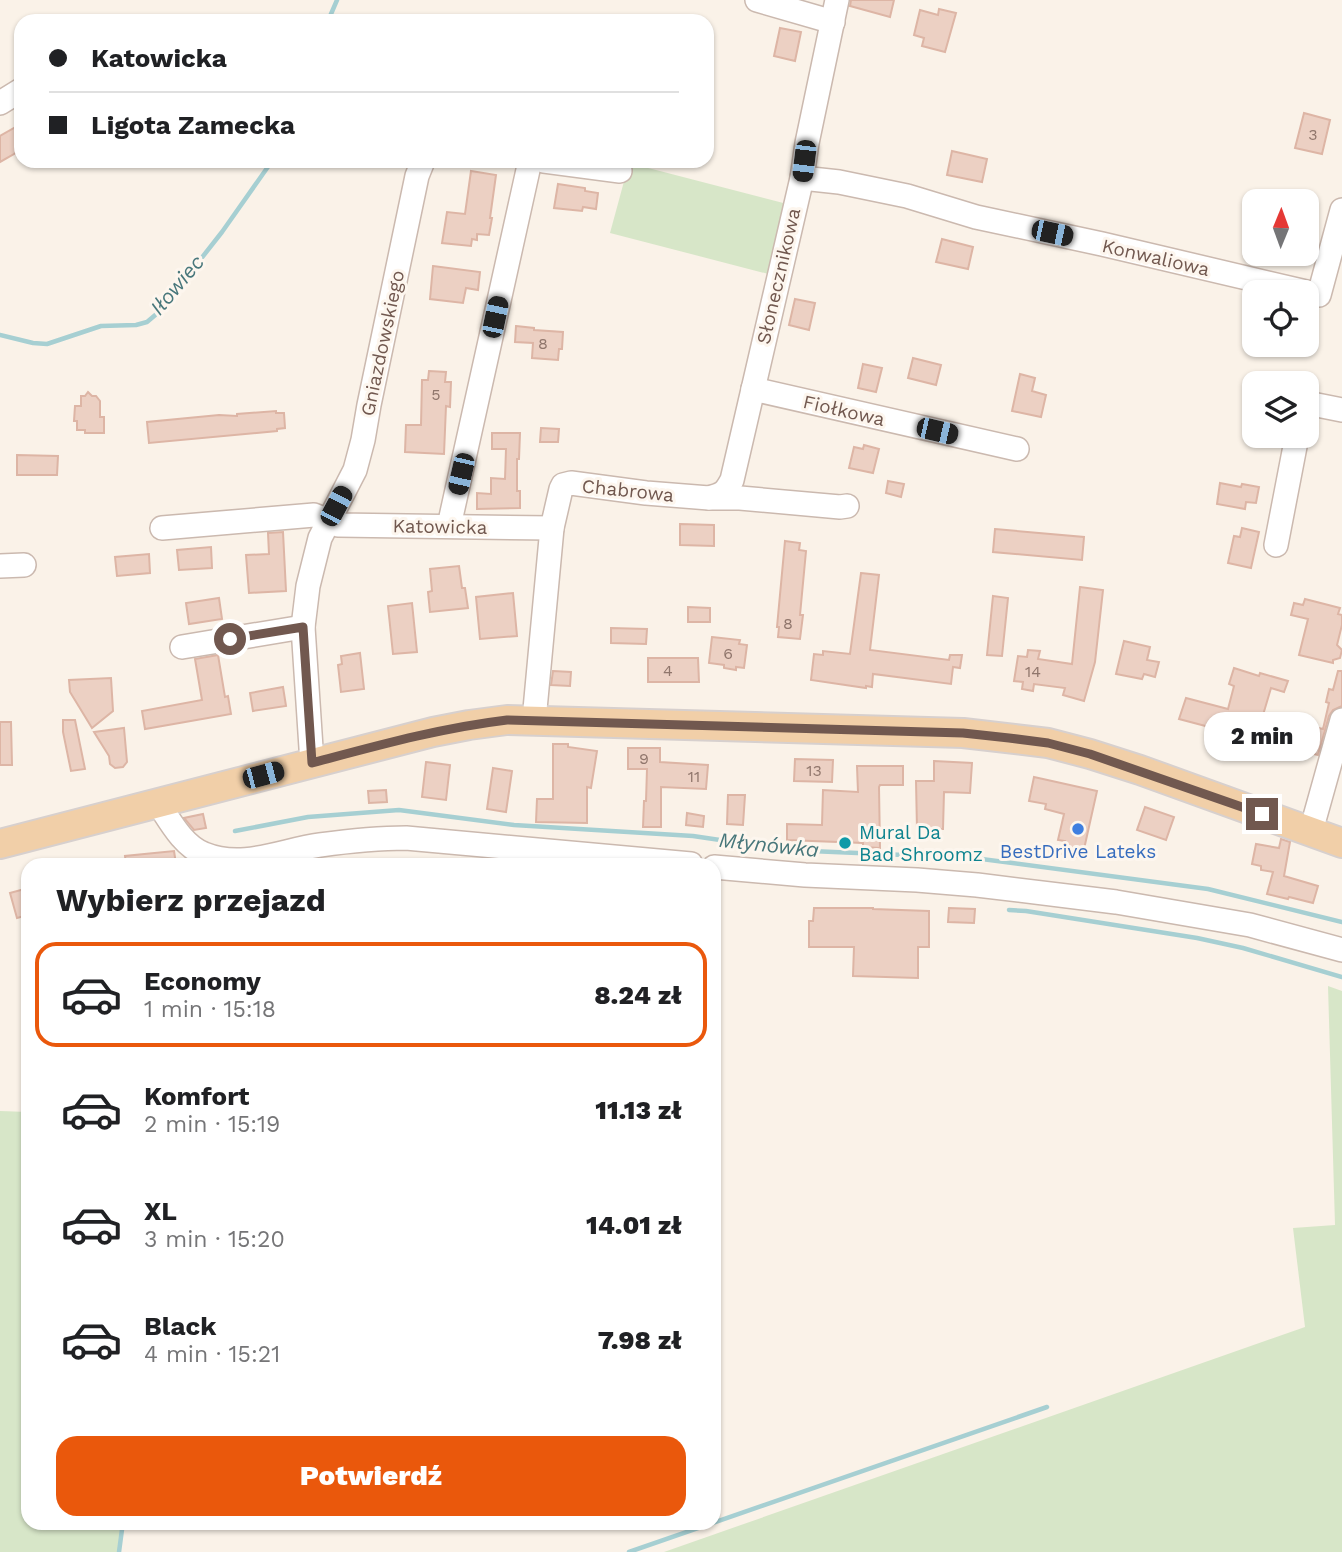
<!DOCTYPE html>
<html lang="pl">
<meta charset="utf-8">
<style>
body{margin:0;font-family:"Work Sans",sans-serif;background:#f6f6f6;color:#202124;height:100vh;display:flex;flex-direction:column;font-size:26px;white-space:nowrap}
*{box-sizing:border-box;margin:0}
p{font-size:23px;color:#757577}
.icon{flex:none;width:38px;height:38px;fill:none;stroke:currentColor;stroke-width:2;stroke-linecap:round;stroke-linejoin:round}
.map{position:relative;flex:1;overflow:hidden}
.details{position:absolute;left:21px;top:858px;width:700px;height:672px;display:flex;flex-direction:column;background:#fff;border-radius:21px;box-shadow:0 2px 5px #0004}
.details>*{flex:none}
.banner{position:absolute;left:14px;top:14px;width:700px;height:154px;border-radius:21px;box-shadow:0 2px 5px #0004;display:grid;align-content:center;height:154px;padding:0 35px;background:#fff}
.needle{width:46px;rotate:1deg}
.controls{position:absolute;left:1242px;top:189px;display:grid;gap:14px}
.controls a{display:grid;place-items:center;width:77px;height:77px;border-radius:14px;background:#fff;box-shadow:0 2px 5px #0004;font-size:35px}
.end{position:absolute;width:32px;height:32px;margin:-16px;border:9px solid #71584f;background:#fff;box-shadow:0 0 0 4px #fff}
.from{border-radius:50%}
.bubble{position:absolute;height:49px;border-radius:21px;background:#fff;box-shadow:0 2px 5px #0004;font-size:23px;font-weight:800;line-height:49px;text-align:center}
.car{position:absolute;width:21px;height:42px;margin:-21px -10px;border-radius:9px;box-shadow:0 0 5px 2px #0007;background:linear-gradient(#222 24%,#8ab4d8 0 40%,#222 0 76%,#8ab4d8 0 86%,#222 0)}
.banner b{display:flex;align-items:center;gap:24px;height:66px;font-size:26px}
.banner b+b{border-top:2px solid #e0e0e0}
.banner i{width:18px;height:18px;background:#202124}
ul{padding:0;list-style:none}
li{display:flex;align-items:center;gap:21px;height:105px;margin:0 14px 10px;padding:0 21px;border:4px solid transparent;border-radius:21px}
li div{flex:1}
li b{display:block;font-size:26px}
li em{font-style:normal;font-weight:800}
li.selected{border-color:#ea580c}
li>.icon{width:63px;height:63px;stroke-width:1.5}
h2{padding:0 35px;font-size:32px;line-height:84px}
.button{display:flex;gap:14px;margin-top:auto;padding:14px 35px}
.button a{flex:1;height:80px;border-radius:21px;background:#ea580c;color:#fff;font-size:28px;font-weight:800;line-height:80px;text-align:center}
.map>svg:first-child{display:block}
</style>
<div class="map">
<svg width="1342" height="1552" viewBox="0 0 1342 1552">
<rect width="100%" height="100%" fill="#faf2e8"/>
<g fill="#d7e6c8">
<polygon points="629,163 791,205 776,276 610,233"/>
<polygon points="1328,986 1342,991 1342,1552 664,1552 1305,1327 1293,1228 1335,1225"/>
<polygon points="0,1111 28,1112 28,1522 123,1523 119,1552 0,1552"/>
</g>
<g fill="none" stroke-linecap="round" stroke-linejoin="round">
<g stroke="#a6cfd2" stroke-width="4.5">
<polyline points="328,21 337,0"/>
<polyline points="0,335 33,343 47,344 101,326 136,325 147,322 160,311 222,232 272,161"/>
<polyline points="235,831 308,817 399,810 514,825 693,836 787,850 974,858 1208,889 1342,922"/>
<polyline points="1009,910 1026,911 1197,938 1243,948 1342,977"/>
<polyline points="119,1552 123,1522"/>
<polyline points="629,1552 1047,1407"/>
</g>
</g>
<g fill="#ecd0c3" stroke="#ddb5a5" stroke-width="2">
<polygon points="851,0 894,0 890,17 850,6"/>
<polygon points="939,9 956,13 945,52 922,46 924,38 914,35 920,10 938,15"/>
<polygon points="780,28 801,32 795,61 774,56"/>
<polygon points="1304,113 1330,120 1322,154 1295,148"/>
<polygon points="21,124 21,150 0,162 0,136"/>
<polygon points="952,151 987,159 982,182 947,175"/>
<polygon points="471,171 496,175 490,218 492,218 489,235 477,234 477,240 472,239 471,246 442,243 447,212 465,214"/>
<polygon points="558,184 585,188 585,191 598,193 596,209 583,207 582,211 554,208"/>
<polygon points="942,239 973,247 968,269 936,262"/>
<polygon points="433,266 480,272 478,290 466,288 463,303 430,299"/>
<polygon points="795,299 815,303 809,330 789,325"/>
<polygon points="516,326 534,328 534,330 563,332 562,349 559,349 558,360 532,358 533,343 515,342"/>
<polygon points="913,358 941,365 936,385 908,378"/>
<polygon points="863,364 882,368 876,392 858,388"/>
<polygon points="429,371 446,372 445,382 451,382 450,407 446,406 444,454 405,452 406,425 421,425 422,380 428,380"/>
<polygon points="1020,374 1035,378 1032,391 1046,395 1041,417 1012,411"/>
<polygon points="88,392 92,396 96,396 100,401 100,417 104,417 104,433 85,433 85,430 77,430 77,421 74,421 75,406 81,406 81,396 85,396"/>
<polygon points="276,411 276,413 284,413 285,428 277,429 277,431 149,443 147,422 219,415 237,416 237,414"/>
<polygon points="541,428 559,429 558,442 540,442"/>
<polygon points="492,433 520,433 519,459 517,459 517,491 520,491 520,508 477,509 477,493 491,494 491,478 505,479 506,449 492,449"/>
<polygon points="864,445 879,449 873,473 849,468 854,447 863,449"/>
<polygon points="17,455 58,456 57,475 17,475"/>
<polygon points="888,481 904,484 901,497 886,493"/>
<polygon points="1220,483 1241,487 1242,484 1259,487 1256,503 1246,502 1245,509 1217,504"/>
<polygon points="680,524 714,525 714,546 680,545"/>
<polygon points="1242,528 1259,532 1251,568 1228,563 1234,536 1240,537"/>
<polygon points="995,529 1084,537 1082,560 993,552"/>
<polygon points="283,532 286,591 249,593 246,555 269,554 268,533"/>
<polygon points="785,541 800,543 799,550 806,551 800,615 803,615 800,639 778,637 779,627 777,627"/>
<polygon points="211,547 212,568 179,570 177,550"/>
<polygon points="149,554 150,573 117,576 115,557"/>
<polygon points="459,566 462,588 465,588 468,608 430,612 428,592 432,591 430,569"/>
<polygon points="861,573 879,575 870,650 949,660 950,655 962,655 960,668 953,667 951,684 873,674 872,687 866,686 866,688 811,680 814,654 823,655 823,651 850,654"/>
<polygon points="1080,587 1103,590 1095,662 1084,701 1063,695 1065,688 1034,684 1033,691 1022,689 1023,682 1014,681 1018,656 1027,657 1028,650 1040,651 1038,659 1072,664"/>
<polygon points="513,593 517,636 480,639 476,597"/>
<polygon points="993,596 1008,598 1002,656 987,655"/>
<polygon points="219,598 222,619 189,624 186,603"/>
<polygon points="1305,599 1340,608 1338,614 1342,615 1342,625 1337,645 1342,650 1340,658 1333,660 1333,663 1299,655 1308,619 1291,615 1294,603 1303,605"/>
<polygon points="412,603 417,652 393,654 388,606"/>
<polygon points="688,607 710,608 710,622 688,622"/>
<polygon points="611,628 647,629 646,644 611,643"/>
<polygon points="712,637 740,640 739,644 747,645 744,668 736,667 736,670 724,668 724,665 709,663"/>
<polygon points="1124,641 1150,647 1147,660 1159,662 1155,677 1144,674 1142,679 1116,674"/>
<polygon points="360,653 364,689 341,692 338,665 342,664 341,656"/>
<polygon points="218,655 225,697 228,696 231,714 145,729 142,711 202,700 195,659"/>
<polygon points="648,658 698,658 699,682 648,682"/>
<polygon points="1234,668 1259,676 1260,673 1288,681 1284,692 1271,688 1263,715 1273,718 1266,742 1179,719 1186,698 1228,709 1234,686 1229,684"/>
<polygon points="553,671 571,672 570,686 551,685"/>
<polygon points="1338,671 1342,671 1342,706 1333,710 1329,716 1318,755 1294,749 1300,727 1313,730 1314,727 1323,729 1329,703 1326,702 1329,689 1333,690"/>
<polygon points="111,678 113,711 92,728 70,692 69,680"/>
<polygon points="283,687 286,706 253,711 250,693"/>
<polygon points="63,720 75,720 85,769 71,771 63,732"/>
<polygon points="0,722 11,722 12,765 0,765"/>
<polygon points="124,728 127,762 123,767 115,768 110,764 109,756 94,732"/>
<polygon points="553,744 568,744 568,747 597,751 591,788 587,787 587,823 536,822 537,799 553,799"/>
<polygon points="628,748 660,748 660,762 708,765 706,789 661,787 661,827 643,827 644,801 646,801 647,769 628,769"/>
<polygon points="795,759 833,760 832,782 794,781"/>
<polygon points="934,761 972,763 970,793 944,792 943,829 917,829 916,781 934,781"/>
<polygon points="426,762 450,765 446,800 422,797"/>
<polygon points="857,766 903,766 903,785 880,785 879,787 880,848 863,847 863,843 787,840 787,824 822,825 823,790 858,792"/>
<polygon points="493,768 512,771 506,812 487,809"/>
<polygon points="1034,777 1097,791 1082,858 1062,854 1065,841 1058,840 1064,814 1045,809 1046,804 1029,801"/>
<polygon points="386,790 387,802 369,803 368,791"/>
<polygon points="728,795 745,795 743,825 727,824"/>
<polygon points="1145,807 1174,817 1166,840 1137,830"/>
<polygon points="687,813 704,816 703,827 686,825"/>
<polygon points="203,814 206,828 194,830 184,818"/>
<polygon points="1281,839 1290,842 1284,876 1318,886 1313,903 1289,897 1288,899 1267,894 1273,872 1261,870 1261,866 1252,864 1256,844 1279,848"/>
<polygon points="174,851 176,864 126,864 125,856"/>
<polygon points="28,888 28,915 17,918 10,893"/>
<polygon points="814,908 873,908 873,909 929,911 929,947 918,947 918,978 853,976 854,947 809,947 809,921 813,921"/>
<polygon points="949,908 975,909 974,923 948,922"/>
</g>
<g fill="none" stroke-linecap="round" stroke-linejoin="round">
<g stroke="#cbb9af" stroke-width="26">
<g id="minor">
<polyline points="757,0 833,22"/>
<polyline points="0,103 21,90"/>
<polyline points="544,161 620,171"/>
<polyline points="802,178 839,182 907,196 976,217 1102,244 1306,292"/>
<polyline points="1307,293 1319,295 1342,210"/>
<polyline points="753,389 1017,449"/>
<polyline points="1307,403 1342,410"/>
<path d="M 709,498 C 723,494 725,493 732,480 L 802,178 L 807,143 L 837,0"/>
<polyline points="449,526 530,161"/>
<polyline points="162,528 314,515 338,525 552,528"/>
<polyline points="1276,545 1297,436"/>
<polyline points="0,566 24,565"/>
<polyline points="182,647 303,627"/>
<polyline points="534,720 552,528 561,489 563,485 571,483 646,493 709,498 740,498 840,507 847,506"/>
<polyline points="312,763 303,627 308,586 320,538 355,470 363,440 369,405 417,176 423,161"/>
<path d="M 158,803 C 170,821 183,846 204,854 C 243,870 282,850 320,845 C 349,841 378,838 406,838 L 691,864"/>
<polyline points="1311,831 1342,720"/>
<polyline points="714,867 805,875 917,880 977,885 1116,902 1250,925 1342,950"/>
</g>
</g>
<g stroke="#d7d0ce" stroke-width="32">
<polyline id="major" points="0,844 433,732 469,725 507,720 963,733 1048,743 1090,754 1140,770 1342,843"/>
</g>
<use href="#minor" stroke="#fff" stroke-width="23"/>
<use href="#major" stroke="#f1cfa8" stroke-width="28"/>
</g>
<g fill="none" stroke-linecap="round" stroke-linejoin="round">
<path stroke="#71584f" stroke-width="9" d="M 230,639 L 303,627 L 312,763 C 376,746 440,728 507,720 L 963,733 L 1009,738 L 1048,743 L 1090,754 L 1262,814"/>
</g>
<circle fill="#3f7fe0" stroke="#fdf6ee" stroke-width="2.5" cx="1078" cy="829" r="7"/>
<circle fill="#0f9aa8" stroke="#fdf6ee" stroke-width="2.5" cx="845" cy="843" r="7"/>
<g text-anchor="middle" stroke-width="6" stroke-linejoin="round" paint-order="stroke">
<g font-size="16" fill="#90766c">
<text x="1313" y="140">3</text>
<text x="543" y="349">8</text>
<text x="436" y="400">5</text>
<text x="788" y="629">8</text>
<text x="728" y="659">6</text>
<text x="668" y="676">4</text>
<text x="1033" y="677">14</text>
<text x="644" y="764">9</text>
<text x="814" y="776">13</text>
<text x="694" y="782">11</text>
</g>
<g font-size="19" fill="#71584f" stroke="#fdf6ee">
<text transform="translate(1156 257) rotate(13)" y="7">Konwaliowa</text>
<text transform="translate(778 276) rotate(-77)" y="7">Słonecznikowa</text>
<text transform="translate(382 343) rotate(-78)" y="7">Gniazdowskiego</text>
<text transform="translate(844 410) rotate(13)" y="7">Fiołkowa</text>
<text transform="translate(628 490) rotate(6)" y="7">Chabrowa</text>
<text transform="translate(440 526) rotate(1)" y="7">Katowicka</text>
</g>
<g font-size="19" fill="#0d838f" stroke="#fdf6ee" text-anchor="start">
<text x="859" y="839">Mural Da<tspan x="859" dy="22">Bad Shroomz</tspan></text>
</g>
<g font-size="19" fill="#366cbe" stroke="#fdf6ee">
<text x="1078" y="858">BestDrive Lateks</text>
</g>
<g font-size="21" font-style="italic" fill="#48777b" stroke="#fdf6ee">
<text transform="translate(177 285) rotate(-50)" y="7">Iłowiec</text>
<text transform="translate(769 845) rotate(6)" y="7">Młynówka</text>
</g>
</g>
</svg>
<div class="controls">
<a><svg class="needle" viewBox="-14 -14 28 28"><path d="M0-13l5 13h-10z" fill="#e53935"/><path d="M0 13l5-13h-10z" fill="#757577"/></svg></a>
<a><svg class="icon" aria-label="locate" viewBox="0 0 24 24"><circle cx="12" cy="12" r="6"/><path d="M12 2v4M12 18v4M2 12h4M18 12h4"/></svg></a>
<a><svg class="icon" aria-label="layers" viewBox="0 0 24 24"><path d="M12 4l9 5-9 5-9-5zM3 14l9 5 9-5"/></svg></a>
</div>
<i class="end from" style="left:230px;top:639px"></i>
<i class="end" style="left:1262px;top:814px"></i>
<div class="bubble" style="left:1204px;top:712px;width:116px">2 min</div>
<i class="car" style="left:804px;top:161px;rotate:187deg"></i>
<i class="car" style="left:1052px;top:233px;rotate:102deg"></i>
<i class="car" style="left:495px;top:317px;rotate:12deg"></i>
<i class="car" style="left:937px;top:431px;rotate:103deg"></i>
<i class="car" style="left:461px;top:474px;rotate:193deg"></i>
<i class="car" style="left:336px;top:506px;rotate:28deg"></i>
<i class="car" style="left:263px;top:775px;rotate:75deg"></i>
<div class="banner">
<b><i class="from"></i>Katowicka</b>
<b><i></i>Ligota Zamecka</b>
</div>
<section class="details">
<h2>Wybierz przejazd</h2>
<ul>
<li class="selected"><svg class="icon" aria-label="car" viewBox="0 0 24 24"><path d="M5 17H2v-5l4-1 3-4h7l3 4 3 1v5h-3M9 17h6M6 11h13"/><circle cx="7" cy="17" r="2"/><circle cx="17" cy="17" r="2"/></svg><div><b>Economy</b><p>1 min · 15:18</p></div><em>8.24 zł</em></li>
<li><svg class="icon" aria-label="car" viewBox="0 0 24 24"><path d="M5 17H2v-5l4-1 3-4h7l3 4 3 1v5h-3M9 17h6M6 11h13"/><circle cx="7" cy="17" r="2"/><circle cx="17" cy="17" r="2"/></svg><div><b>Komfort</b><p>2 min · 15:19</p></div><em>11.13 zł</em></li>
<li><svg class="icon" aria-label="car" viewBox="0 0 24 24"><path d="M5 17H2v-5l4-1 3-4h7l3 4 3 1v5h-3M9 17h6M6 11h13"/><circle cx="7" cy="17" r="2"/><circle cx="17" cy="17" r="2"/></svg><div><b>XL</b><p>3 min · 15:20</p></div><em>14.01 zł</em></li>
<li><svg class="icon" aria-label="car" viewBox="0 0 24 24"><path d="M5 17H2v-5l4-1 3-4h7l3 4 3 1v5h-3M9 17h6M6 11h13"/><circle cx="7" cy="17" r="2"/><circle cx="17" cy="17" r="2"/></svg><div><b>Black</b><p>4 min · 15:21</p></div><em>7.98 zł</em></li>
</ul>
<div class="button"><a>Potwierdź</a></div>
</section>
</div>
